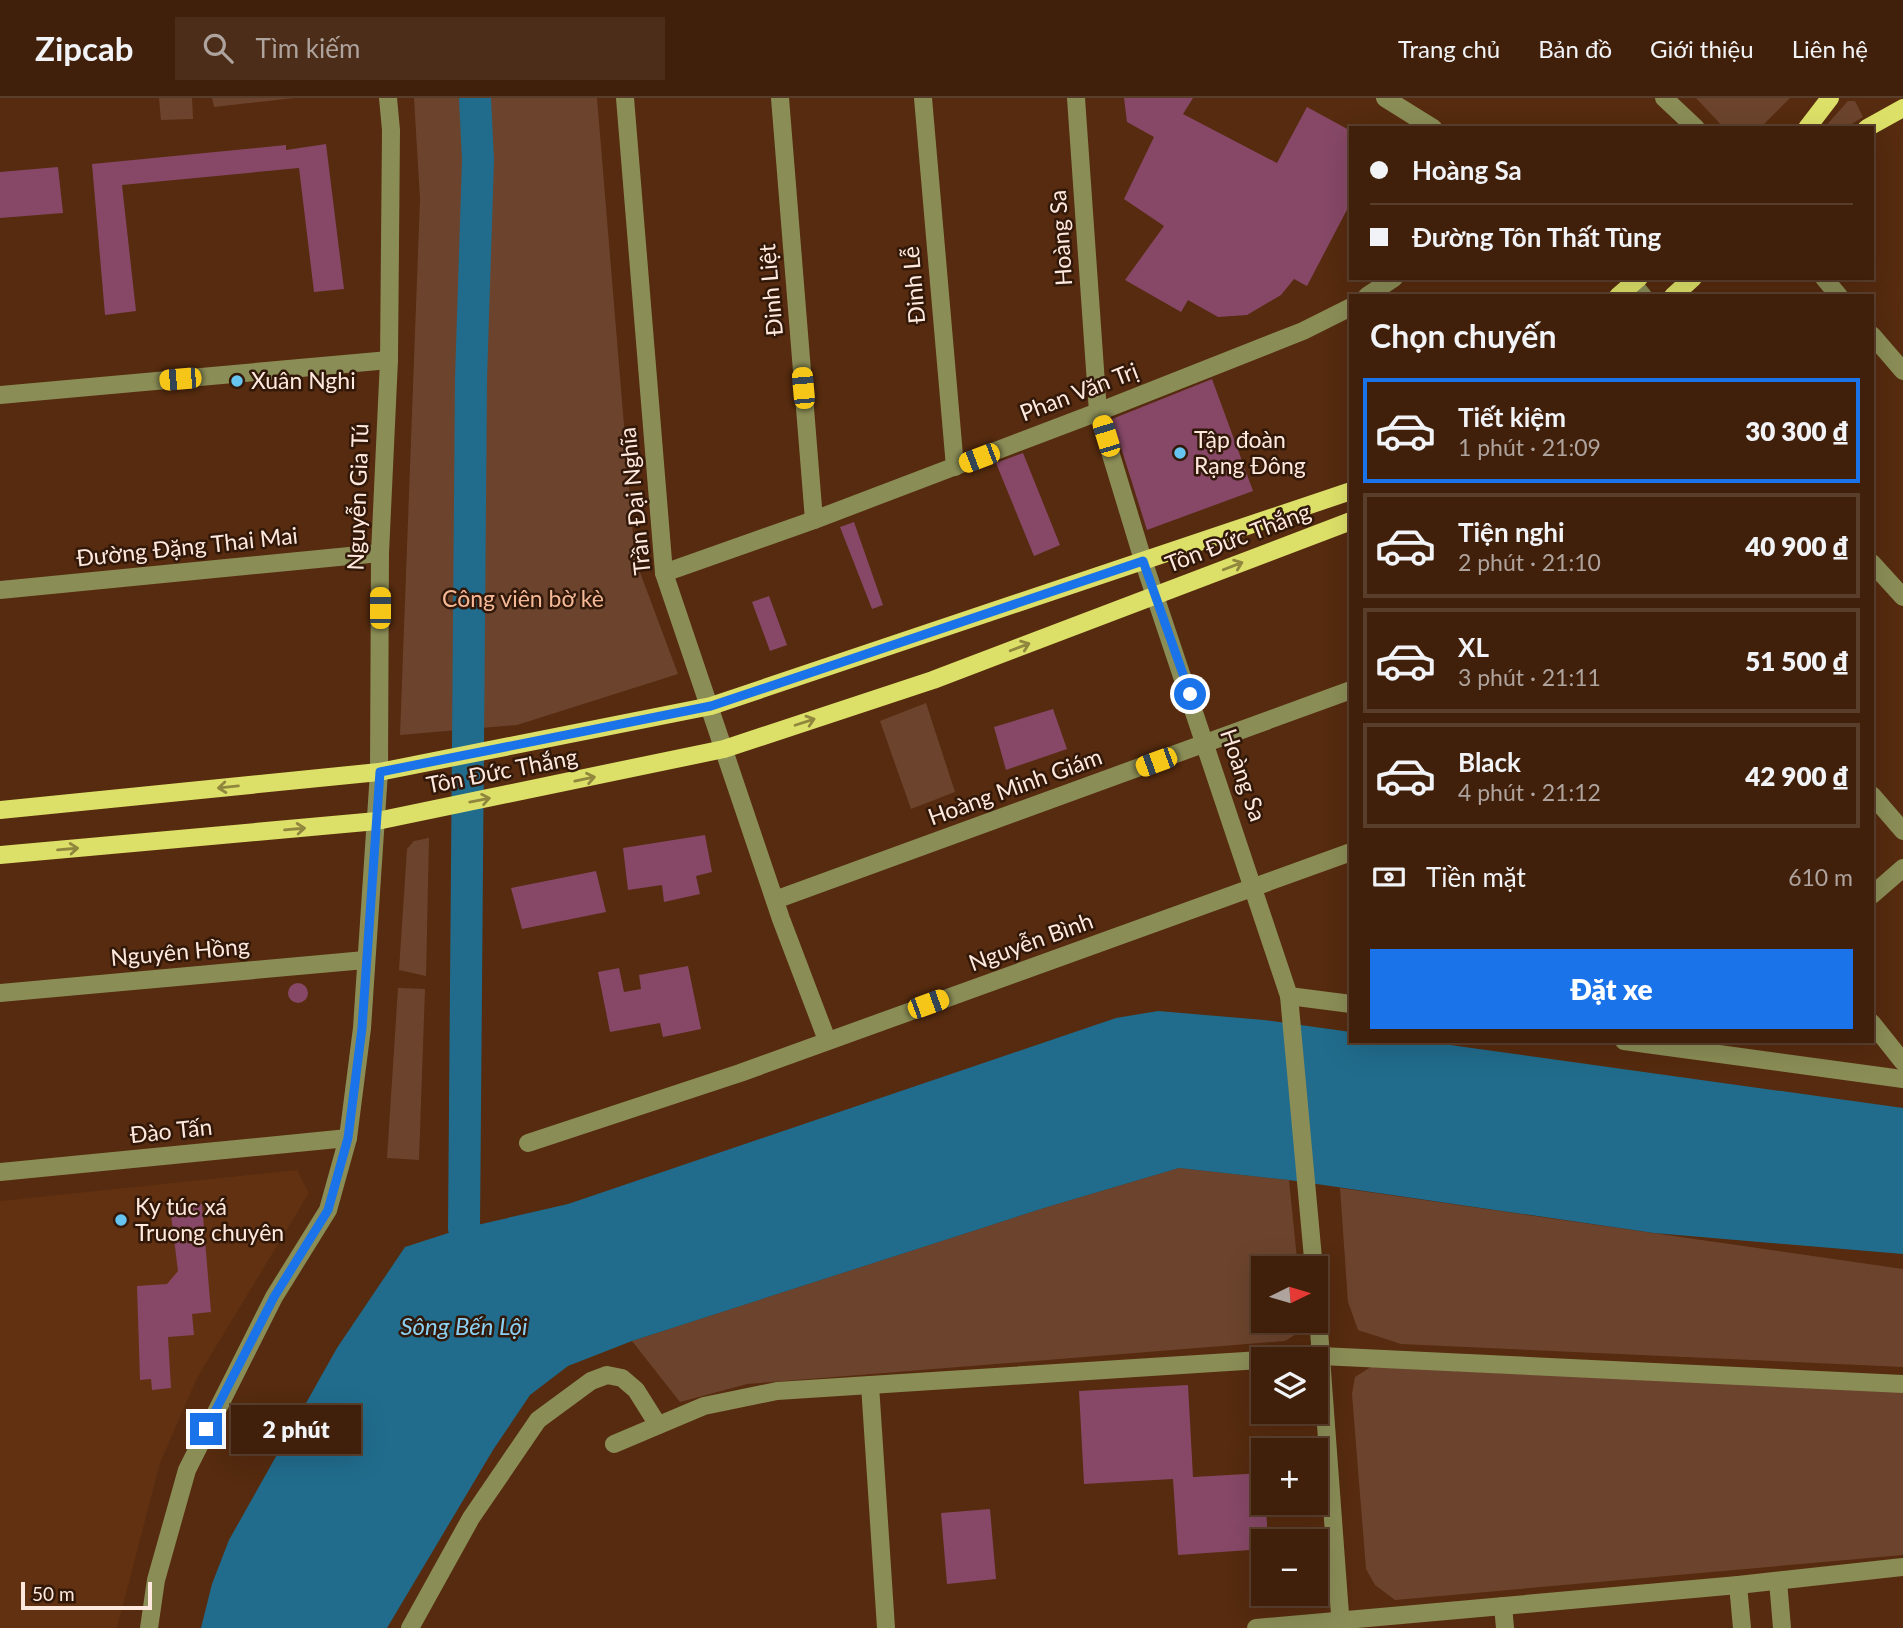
<!DOCTYPE html>
<html lang="vi">
<meta charset="utf-8">
<style>
body{margin:0;font-family:Lato,sans-serif;background:#4b2d19;color:#f1f3f6;height:100vh;display:flex;flex-direction:column;font-size:26px;white-space:nowrap}
*{box-sizing:border-box;margin:0}
p{font-size:23px;color:#aea39d}
.icon{flex:none;width:38px;height:38px;fill:none;stroke:currentColor;stroke-width:2;stroke-linecap:round;stroke-linejoin:round}
.map{position:relative;flex:1;overflow:hidden}
.side{position:absolute;left:1349px;top:196px;width:525px;height:749px;display:flex;flex-direction:column;background:#40200b;border-radius:0px;box-shadow:0 7px 28px #0002,0 0 0 2px #593e2c}
.side>*{flex:none}
.banner{position:absolute;left:1349px;top:28px;width:525px;height:154px;border-radius:0px;box-shadow:0 7px 28px #0002,0 0 0 2px #593e2c;display:grid;align-content:center;height:154px;padding:0 21px;background:#40200b}
.needle{width:46px;rotate:85deg}
.buttons{position:absolute;left:1251px;top:1158px;display:grid;gap:14px}
.buttons a{display:grid;place-items:center;width:77px;height:77px;border-radius:0px;background:#40200b;box-shadow:0 7px 28px #0002,0 0 0 2px #593e2c;font-size:35px}
.scale{position:absolute;left:21px;bottom:18px;width:131px;box-sizing:border-box;padding-left:7px;border:4px solid #ffe9de;border-top:0;font-size:19px;line-height:24px;white-space:nowrap;color:#ffe9de;-webkit-text-stroke:5px #311809;paint-order:stroke}
.end{position:absolute;width:32px;height:32px;margin:-16px;border:9px solid #1a73e8;background:#fff;box-shadow:0 0 0 4px #fff}
.from{border-radius:50%}
.bubble{position:absolute;height:49px;border-radius:0px;background:#40200b;box-shadow:0 7px 28px #0002,0 0 0 2px #593e2c;font-size:23px;font-weight:800;line-height:49px;text-align:center}
.car{position:absolute;width:21px;height:42px;margin:-21px -10px;border-radius:9px;box-shadow:0 0 5px 2px #0007;background:linear-gradient(#f5c518 24%,#345 0 40%,#f5c518 0 76%,#345 0 86%,#f5c518 0)}
.banner b{display:flex;align-items:center;gap:24px;height:66px;font-size:26px}
.banner b+b{border-top:2px solid #593e2c}
.banner i{width:18px;height:18px;background:#f1f3f6}
ul{padding:0;list-style:none}
li{display:flex;align-items:center;gap:21px;height:105px;margin:0 14px 10px;padding:0 7px;border:4px solid #593e2c;border-radius:0px}
li div{flex:1}
li b{display:block;font-size:26px}
li em{font-style:normal;font-weight:800}
li.on{border-color:#1a73e8}
li>.icon{width:63px;height:63px;stroke-width:1.5}
h2{padding:0 21px;font-size:32px;line-height:84px}
.pay{display:flex;align-items:center;gap:18px;height:77px;padding:0 21px;font-size:26px}
.pay p{margin-inline-start:auto}
.cta{display:flex;gap:14px;margin-top:auto;padding:14px 21px}
.cta a{flex:1;height:80px;border-radius:0px;background:#1a73e8;color:#fff;font-size:28px;font-weight:800;line-height:80px;text-align:center}
header{display:flex;align-items:center;gap:42px;box-sizing:border-box;height:98px;padding:0 35px;background:#40200b;border-bottom:2px solid #593e2c}
header strong{font-size:33px}
nav{display:flex;gap:38px;margin-inline-start:auto;font-size:24px}
.search{width:490px;height:63px;background:#4b2d19;display:flex;align-items:center;gap:18px;box-sizing:border-box;padding:0 24px;border-radius:0px;color:#aea39d;font-size:26px}
.map>svg:first-child{display:block}
</style>
<header>
<strong>Zipcab</strong>
<div class="search"><svg class="icon" aria-label="search" viewBox="0 0 24 24"><circle cx="10" cy="10" r="6"/><path d="M15 15l6 6"/></svg>Tìm kiếm</div>
<nav><a>Trang chủ</a><a>Bản đồ</a><a>Giới thiệu</a><a>Liên hệ</a></nav>
</header>
<div class="map">
<svg width="1903" height="1530" viewBox="0 0 1903 1530">
<rect width="100%" height="100%" fill="#562b0f"/>
<polygon fill="#623111" points="297,1072 309,1095 197,1280 160,1365 117,1530 0,1530 0,1103"/>
<g fill="#6c442d">
<polygon points="159,0 192,0 193,21 161,22"/>
<polygon points="212,0 294,0 214,9"/>
<polygon points="414,0 597,0 635,461 678,576 517,627 400,637 420,101"/>
<polygon points="1696,0 1790,0 1760,30 1724,30"/>
<polygon points="1848,3 1855,3 1863,19 1845,30 1824,30"/>
<polygon points="926,605 955,694 911,711 880,623"/>
<polygon points="429,740 426,878 399,872 407,751 414,743"/>
<polygon points="398,890 425,891 419,1062 387,1060"/>
<polygon points="1179,1070 1289,1082 1298,1171 1264,1171 1264,1223 1301,1223 1298,1235 1285,1243 747,1286 680,1304 632,1243 1044,1110"/>
<polygon points="1340,1090 1903,1171 1903,1269 1401,1246 1358,1232 1348,1204"/>
<polygon points="1374,1267 1903,1293 1903,1457 1395,1502 1375,1487 1366,1471 1352,1296 1355,1279"/>
</g>
<polygon fill="#216c8c" points="1158,913 1264,922 1351,934 1351,943 1421,943 1903,1010 1903,1156 1654,1135 1289,1082 1179,1070 1044,1110 632,1243 568,1268 530,1297 493,1352 387,1530 201,1530 212,1486 229,1442 337,1250 405,1149 464,1130 568,1106 1116,920"/>
<g fill="none" stroke-linecap="round" stroke-linejoin="round">
<polyline stroke="#216c8c" stroke-width="32" points="464,1130 471,281 478,62 475,0"/>
</g>
<g fill="#864866">
<polygon points="1124,0 1193,0 1183,16 1277,65 1307,9 1351,33 1351,104 1307,188 1294,181 1281,197 1247,217 1218,219 1188,202 1181,214 1125,182 1164,128 1124,101 1154,39 1127,24"/>
<polygon points="326,46 344,191 314,194 299,70 122,87 136,213 105,217 92,66 286,47 286,52"/>
<polygon points="58,69 63,115 0,120 0,74"/>
<polygon points="1212,281 1253,393 1147,432 1112,321"/>
<polygon points="1023,355 1060,447 1034,458 996,365"/>
<polygon points="854,424 883,507 872,511 840,429"/>
<polygon points="769,498 787,547 770,553 752,504"/>
<polygon points="1053,611 1067,651 1006,672 994,629"/>
<polygon points="705,737 712,774 696,778 700,796 664,804 662,787 628,792 623,750"/>
<polygon points="596,773 606,814 522,831 511,790"/>
<polygon points="688,868 701,931 663,939 660,925 610,934 598,874 619,870 624,894 641,891 639,877"/>
<circle cx="298" cy="895" r="10"/>
<polygon points="202,1106 211,1214 192,1216 194,1237 168,1239 171,1290 152,1292 151,1281 140,1282 137,1188 167,1186 178,1173 170,1109"/>
<polygon points="1188,1287 1193,1379 1264,1375 1268,1444 1264,1444 1264,1451 1178,1457 1173,1381 1084,1386 1079,1293"/>
<polygon points="990,1411 996,1481 947,1486 941,1415"/>
</g>
<g fill="none" stroke-linecap="round" stroke-linejoin="round">
<g stroke="#8a8d56" stroke-width="18">
<polyline points="625,0 664,475 781,821 827,942"/>
<polyline points="780,0 814,422"/>
<polyline points="923,0 955,369"/>
<polyline points="1076,0 1098,314 1143,462 1289,898 1351,906"/>
<polyline points="1385,0 1433,30"/>
<polyline points="1664,0 1696,30"/>
<polyline points="1628,180 1643,198"/>
<polyline points="1824,180 1839,198"/>
<polyline points="1367,198 1394,180"/>
<polyline points="1872,237 1903,273"/>
<polyline points="0,297 389,262"/>
<polyline points="1872,465 1903,499"/>
<polyline points="664,475 814,422 1098,314 1303,233 1351,209"/>
<polyline points="0,492 380,455"/>
<polyline points="1872,697 1903,733"/>
<polyline points="1872,797 1903,770"/>
<polyline points="775,802 1351,592"/>
<polyline points="0,895 365,862"/>
<polyline points="1289,898 1314,1171"/>
<polyline points="1872,925 1903,964"/>
<polyline points="1624,943 1903,981"/>
<polyline points="528,1045 740,975 1351,754"/>
<polyline points="0,1074 348,1040"/>
<polyline points="1316,1192 1341,1530"/>
<polyline points="614,1346 704,1308 777,1293 870,1287"/>
<polyline points="1778,1483 1782,1530"/>
<polyline points="1738,1487 1742,1530"/>
<polyline points="1503,1508 1505,1530"/>
<polyline points="149,1530 156,1482 187,1372 274,1199 328,1112 348,1040 362,930 379,674 380,455 389,262 391,32 388,0"/>
<polyline points="410,1530 471,1420 538,1322 591,1283 607,1277 622,1280 636,1292 658,1327"/>
<polyline points="886,1530 870,1287 1321,1258 1903,1286"/>
<polyline points="1256,1530 1738,1487 1903,1469"/>
</g>
<g stroke="#dde068" stroke-width="18">
<polyline points="1807,30 1830,0"/>
<polyline points="1867,30 1903,10"/>
<polyline points="1618,198 1639,180"/>
<polyline points="1673,198 1693,180"/>
<polyline points="0,712 379,674 711,608 1351,393"/>
<polyline points="0,757 377,723 724,651 933,582 1351,423"/>
</g>
</g>
<defs><path id="oneway-shaft" d="M-6 0H5M1.5-3L5.5 0L1.5 3" fill="none" stroke-width="1.6" stroke-linecap="round" stroke-linejoin="round" transform="scale(1.75)"/></defs>
<g stroke="#90863d">
<use href="#oneway-shaft" transform="translate(1233 468) rotate(-21)"/>
<use href="#oneway-shaft" transform="translate(1020 549) rotate(-21)"/>
<use href="#oneway-shaft" transform="translate(805 624) rotate(-18)"/>
<use href="#oneway-shaft" transform="translate(585 681) rotate(-12)"/>
<use href="#oneway-shaft" transform="translate(228 689) rotate(174)"/>
<use href="#oneway-shaft" transform="translate(480 702) rotate(-11)"/>
<use href="#oneway-shaft" transform="translate(295 731) rotate(-5)"/>
<use href="#oneway-shaft" transform="translate(68 751) rotate(-5)"/>
</g>
<g fill="none" stroke-linecap="round" stroke-linejoin="round">
<polyline stroke="#1a73e8" stroke-width="9" points="206,1331 274,1199 328,1112 348,1040 362,930 380,674 711,608 1143,463 1190,596"/>
</g>
<g fill="#67c4f0" stroke="#311809" stroke-width="2.5">
<circle cx="237" cy="283" r="7"/>
<circle cx="1180" cy="355" r="7"/>
<circle cx="121" cy="1122" r="7"/>
</g>
<g text-anchor="middle" stroke-width="5" stroke-linejoin="round" paint-order="stroke">
<g font-size="23" fill="#ffe9de" stroke="#311809">
<text transform="translate(1061 140) rotate(-94)" y="8">Hoàng Sa</text>
<text transform="translate(914 187) rotate(-95)" y="8">Đinh Lễ</text>
<text transform="translate(771 192) rotate(-95)" y="8">Đinh Liệt</text>
<text transform="translate(1079 294) rotate(-21)" y="8">Phan Văn Trị</text>
<text transform="translate(358 399) rotate(-88)" y="8">Nguyễn Gia Tú</text>
<text transform="translate(635 403) rotate(-96)" y="8">Trần Đại Nghĩa</text>
<text transform="translate(1238 440) rotate(-21)" y="8">Tôn Đức Thắng</text>
<text transform="translate(187 449) rotate(-6)" y="8">Đường Đặng Thai Mai</text>
<text transform="translate(502 673) rotate(-11)" y="8">Tôn Đức Thắng</text>
<text transform="translate(1243 677) rotate(71)" y="8">Hoàng Sa</text>
<text transform="translate(1015 689) rotate(-20)" y="8">Hoàng Minh Giám</text>
<text transform="translate(1031 844) rotate(-20)" y="8">Nguyễn Bình</text>
<text transform="translate(180 854) rotate(-5)" y="8">Nguyên Hồng</text>
<text transform="translate(171 1033) rotate(-6)" y="8">Đào Tấn</text>
</g>
<g font-size="23" fill="#ffe9de" stroke="#311809" text-anchor="start">
<text x="251" y="291">Xuân Nghi</text>
<text x="1194" y="350">Tập đoàn<tspan x="1194" dy="26">Rạng Đông</tspan></text>
<text x="135" y="1117">Ky túc xá<tspan x="135" dy="26">Truong chuyên</tspan></text>
</g>
<g font-size="23" fill="#f5b997" stroke="#311809">
<text x="523" y="509">Công viên bờ kè</text>
</g>
<g font-size="24" font-style="italic" fill="#8cd0f2" stroke="#311809">
<text x="464" y="1237">Sông Bến Lội</text>
</g>
</g>
</svg>
<div class="buttons">
<a><svg class="needle" viewBox="-14 -14 28 28"><path d="M0-13l5 13h-10z" fill="#e53935"/><path d="M0 13l5-13h-10z" fill="#aea39d"/></svg></a>
<a><svg class="icon" aria-label="layers" viewBox="0 0 24 24"><path d="M12 4l9 5-9 5-9-5zM3 14l9 5 9-5"/></svg></a>
<a>+</a>
<a>−</a>
</div>
<div class="scale">50 m</div>
<i class="end from" style="left:1190px;top:596px"></i>
<i class="end" style="left:206px;top:1331px"></i>
<div class="bubble" style="left:231px;top:1307px;width:130px">2 phút</div>
<i class="car" style="left:180px;top:281px;rotate:265deg"></i>
<i class="car" style="left:803px;top:290px;rotate:355deg"></i>
<i class="car" style="left:1106px;top:338px;rotate:343deg"></i>
<i class="car" style="left:979px;top:360px;rotate:249deg"></i>
<i class="car" style="left:380px;top:510px;rotate:0deg"></i>
<i class="car" style="left:1156px;top:664px;rotate:250deg"></i>
<i class="car" style="left:928px;top:906px;rotate:70deg"></i>
<div class="banner">
<b><i class="from"></i>Hoàng Sa</b>
<b><i></i>Đường Tôn Thất Tùng</b>
</div>
<section class="side">
<h2>Chọn chuyến</h2>
<ul>
<li class="on"><svg class="icon" aria-label="car" viewBox="0 0 24 24"><path d="M5 17H2v-5l4-1 3-4h7l3 4 3 1v5h-3M9 17h6M6 11h13"/><circle cx="7" cy="17" r="2"/><circle cx="17" cy="17" r="2"/></svg><div><b>Tiết kiệm</b><p>1 phút · 21:09</p></div><em>30 300 ₫</em></li>
<li><svg class="icon" aria-label="car" viewBox="0 0 24 24"><path d="M5 17H2v-5l4-1 3-4h7l3 4 3 1v5h-3M9 17h6M6 11h13"/><circle cx="7" cy="17" r="2"/><circle cx="17" cy="17" r="2"/></svg><div><b>Tiện nghi</b><p>2 phút · 21:10</p></div><em>40 900 ₫</em></li>
<li><svg class="icon" aria-label="car" viewBox="0 0 24 24"><path d="M5 17H2v-5l4-1 3-4h7l3 4 3 1v5h-3M9 17h6M6 11h13"/><circle cx="7" cy="17" r="2"/><circle cx="17" cy="17" r="2"/></svg><div><b>XL</b><p>3 phút · 21:11</p></div><em>51 500 ₫</em></li>
<li><svg class="icon" aria-label="car" viewBox="0 0 24 24"><path d="M5 17H2v-5l4-1 3-4h7l3 4 3 1v5h-3M9 17h6M6 11h13"/><circle cx="7" cy="17" r="2"/><circle cx="17" cy="17" r="2"/></svg><div><b>Black</b><p>4 phút · 21:12</p></div><em>42 900 ₫</em></li>
</ul>
<div class="pay"><svg class="icon" aria-label="cash" viewBox="0 0 24 24"><path d="M3 7h18v10H3z"/><circle cx="12" cy="12" r="2"/></svg>Tiền mặt<p>610 m</p></div>
<div class="cta"><a>Đặt xe</a></div>
</section>
</div>
